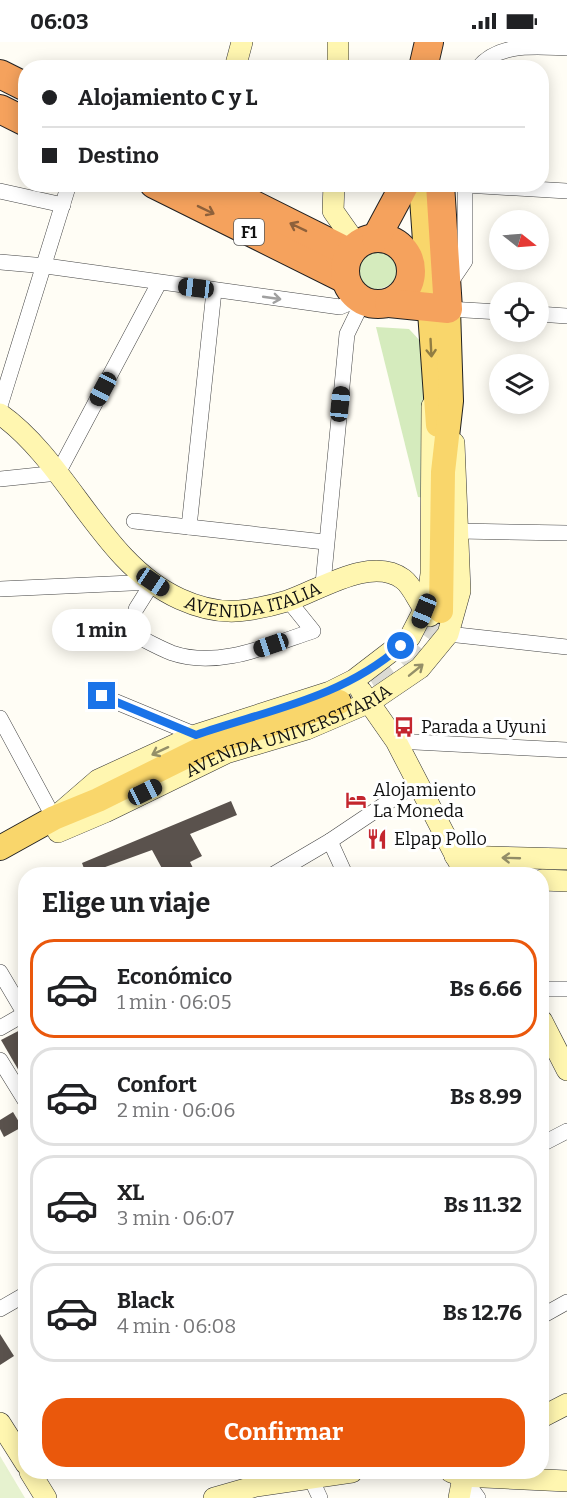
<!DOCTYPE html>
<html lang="es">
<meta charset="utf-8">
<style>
body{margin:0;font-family:Bitter,serif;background:#f6f6f6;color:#202124;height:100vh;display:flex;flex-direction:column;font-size:22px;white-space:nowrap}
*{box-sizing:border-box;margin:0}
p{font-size:20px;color:#757577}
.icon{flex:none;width:33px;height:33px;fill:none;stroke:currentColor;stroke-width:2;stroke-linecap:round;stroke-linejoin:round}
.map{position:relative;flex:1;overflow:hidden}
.panel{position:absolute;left:18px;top:825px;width:531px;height:612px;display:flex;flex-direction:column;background:#fff;border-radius:24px;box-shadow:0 3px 15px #0003}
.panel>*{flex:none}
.banner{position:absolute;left:18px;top:18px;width:531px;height:132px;border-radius:24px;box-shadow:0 3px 15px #0003;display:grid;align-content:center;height:132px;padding:0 24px;background:#fff}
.needle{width:39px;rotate:107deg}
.buttons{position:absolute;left:489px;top:168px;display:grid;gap:12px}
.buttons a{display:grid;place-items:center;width:60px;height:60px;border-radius:50%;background:#fff;box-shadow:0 3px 15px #0003;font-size:30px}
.end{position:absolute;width:27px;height:27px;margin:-14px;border:8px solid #1a73e8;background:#fff;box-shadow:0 0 0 3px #fff}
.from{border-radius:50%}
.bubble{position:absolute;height:42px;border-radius:21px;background:#fff;box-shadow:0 3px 15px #0003;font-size:20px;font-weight:700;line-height:42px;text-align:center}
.car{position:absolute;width:18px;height:36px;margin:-18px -9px;border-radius:8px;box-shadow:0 0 4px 2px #0007;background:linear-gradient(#222 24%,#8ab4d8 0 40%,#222 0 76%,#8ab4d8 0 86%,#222 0)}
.banner b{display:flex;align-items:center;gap:21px;height:57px;font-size:22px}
.banner b+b{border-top:2px solid #e0e0e0}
.banner i{width:15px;height:15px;background:#202124}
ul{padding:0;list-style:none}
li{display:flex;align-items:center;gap:18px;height:99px;margin:0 12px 9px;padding:0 12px;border:3px solid #e0e0e0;border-radius:24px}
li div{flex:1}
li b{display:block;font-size:22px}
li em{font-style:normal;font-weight:700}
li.selected{border-color:#ea580c}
li>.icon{width:54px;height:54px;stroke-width:1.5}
h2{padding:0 24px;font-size:27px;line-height:72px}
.action{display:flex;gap:12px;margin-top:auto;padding:12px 24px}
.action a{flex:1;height:69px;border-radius:24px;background:#ea580c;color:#fff;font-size:24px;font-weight:700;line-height:69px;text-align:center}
.status{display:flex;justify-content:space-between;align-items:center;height:42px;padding:0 30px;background:#fff;direction:ltr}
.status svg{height:16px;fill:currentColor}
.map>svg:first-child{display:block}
</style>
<div class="status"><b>06:03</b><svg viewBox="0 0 49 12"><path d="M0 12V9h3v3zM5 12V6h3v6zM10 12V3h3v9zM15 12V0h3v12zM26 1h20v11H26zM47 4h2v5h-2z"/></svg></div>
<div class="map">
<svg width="567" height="1456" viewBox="0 0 567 1456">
<rect width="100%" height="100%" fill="#fffdf5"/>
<g fill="#d5ebbd">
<circle cx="376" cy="224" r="23"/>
<polygon points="376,285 409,287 423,302 426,456 418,455"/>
</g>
<polygon fill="#e6f2cf" points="0,1414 25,1456 0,1456"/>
<g fill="#5a524d">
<polygon points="231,759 237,773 190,792 202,814 190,820 196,832 165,832 152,808 86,832 82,821"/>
<polygon points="26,985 26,1041 1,998"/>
<polygon points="13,1070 22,1085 4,1095 0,1087 0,1078"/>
<polygon points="0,1292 14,1314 0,1323"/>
</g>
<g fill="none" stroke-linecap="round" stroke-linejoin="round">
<path stroke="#dbdad3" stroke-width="24" stroke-dasharray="24 12" stroke-linecap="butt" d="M 341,659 C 390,635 415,619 441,569"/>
<g stroke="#444" stroke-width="16">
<g id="street">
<path d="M 478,26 C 499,0 536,5 567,6"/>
<polyline points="465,143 567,149"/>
<polyline points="0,149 63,163"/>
<polyline points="0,220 46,224 340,265 359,257"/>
<polyline points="448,244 465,219 465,142"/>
<polyline points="448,267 500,270"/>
<polyline points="538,272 567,274"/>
<polyline points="0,364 69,142"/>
<polyline points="0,437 58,431 159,241"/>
<polyline points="134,479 325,500"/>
<polyline points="189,485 214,249"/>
<polyline points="459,489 567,491"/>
<polyline points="323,542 347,292 363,259"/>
<polyline points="0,547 153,540"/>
<polyline points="136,567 153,540"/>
<path d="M 125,588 C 140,595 156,605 172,611 C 218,627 270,603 313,589 L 288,558"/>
<polyline points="448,592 567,605"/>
<polyline points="102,654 196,693"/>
<polyline points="0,676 54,776"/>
<polyline points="396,699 567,708"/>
<polyline points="330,799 345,832"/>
<polyline points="274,832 330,799 418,740"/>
<polyline points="0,930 26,974"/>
<polyline points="542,947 567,947"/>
<polyline points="0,986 26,971"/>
<polyline points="0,1018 26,1060"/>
<polyline points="542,1102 567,1089"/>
<polyline points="0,1267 26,1252"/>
<polyline points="542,1274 567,1260"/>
<polyline points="308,1430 320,1456"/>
<polyline points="462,1434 478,1456"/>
</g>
</g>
<g stroke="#333" stroke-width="22">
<g id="secondary">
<polyline points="235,26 242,0"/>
<polyline points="338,26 338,0"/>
<polyline points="334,142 333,169 357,203"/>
<path id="s1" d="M 0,372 C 69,421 102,522 180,557 C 202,567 223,572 247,568 C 260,566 274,563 287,559 C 318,549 371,513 403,537 C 414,545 419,564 430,574"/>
<polyline points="361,649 396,699 465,832"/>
<polyline points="61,770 98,738 196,693 330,650 354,638 410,595 427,562 431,532 432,364"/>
<path id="s2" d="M 58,790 L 105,770 L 226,711 L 307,687 L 370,660 L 420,626 L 448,592 L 460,549 L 454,401"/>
<polyline points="455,814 567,817"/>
<polyline points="542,838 567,839"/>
<polyline points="542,979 567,1028"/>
<polyline points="542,1375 567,1362"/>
<polyline points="0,1381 26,1422"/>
<polyline points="30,1430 46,1456"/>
<polyline points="451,1430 462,1434 567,1439"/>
<polyline points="214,1456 256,1444 352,1430"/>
<polyline points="459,1456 464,1430"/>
</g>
</g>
<g stroke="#222" stroke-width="26">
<g id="primary">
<polyline points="421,142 438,383"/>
<polyline points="409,215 448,267 451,359 443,430 441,569"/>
<polyline points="0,806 54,776 98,758 213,701 339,660"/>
</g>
</g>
<g stroke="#222" stroke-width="30">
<g id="highway">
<polyline points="423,26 429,0"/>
<polyline points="0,32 26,45"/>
<polyline points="0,67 26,80"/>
<polyline points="154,142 345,237"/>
<polyline points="212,142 350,211"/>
<circle cx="378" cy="229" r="33"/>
<polyline points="376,196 405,142"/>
<polyline points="389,261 448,267 440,142"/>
</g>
</g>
<use href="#street" stroke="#fff" stroke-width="15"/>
<use href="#secondary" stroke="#fff6b0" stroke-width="21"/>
<use href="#primary" stroke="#f9d66b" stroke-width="24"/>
<use href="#highway" stroke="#f5a25d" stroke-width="28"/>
</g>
<defs><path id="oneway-shaft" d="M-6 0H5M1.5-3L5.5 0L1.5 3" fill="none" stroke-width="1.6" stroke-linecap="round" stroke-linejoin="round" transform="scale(1.5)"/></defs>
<g stroke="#8e613b">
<use href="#oneway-shaft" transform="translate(206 168) rotate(26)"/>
<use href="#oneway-shaft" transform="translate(298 185) rotate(-154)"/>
</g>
<use stroke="#a0a0a0" href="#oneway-shaft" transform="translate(272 256) rotate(8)"/>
<use stroke="#917d42" href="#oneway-shaft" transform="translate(431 306) rotate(87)"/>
<g stroke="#948f68">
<use href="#oneway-shaft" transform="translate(416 628) rotate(-39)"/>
<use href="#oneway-shaft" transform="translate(160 709) rotate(155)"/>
<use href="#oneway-shaft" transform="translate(511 816) rotate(-178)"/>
</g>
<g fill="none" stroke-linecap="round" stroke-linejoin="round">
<path stroke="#1a73e8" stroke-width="8" d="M 102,654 L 196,693 C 268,668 342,656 401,604"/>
</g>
<defs>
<g id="bus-bare" transform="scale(1.62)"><path d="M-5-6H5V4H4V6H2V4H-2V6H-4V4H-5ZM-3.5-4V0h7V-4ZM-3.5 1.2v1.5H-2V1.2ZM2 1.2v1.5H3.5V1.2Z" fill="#c4262e" stroke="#fff" stroke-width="2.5" paint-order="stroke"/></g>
<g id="hotel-bare" transform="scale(1.62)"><path d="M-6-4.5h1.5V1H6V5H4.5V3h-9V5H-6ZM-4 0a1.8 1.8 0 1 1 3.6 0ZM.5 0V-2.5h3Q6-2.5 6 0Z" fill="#c4262e" stroke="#fff" stroke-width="2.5" paint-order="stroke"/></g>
<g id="restaurant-bare" transform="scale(1.62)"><path d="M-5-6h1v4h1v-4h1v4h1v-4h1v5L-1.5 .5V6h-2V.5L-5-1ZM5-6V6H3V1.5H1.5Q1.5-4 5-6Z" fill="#c4262e" stroke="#fff" stroke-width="2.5" paint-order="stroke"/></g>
</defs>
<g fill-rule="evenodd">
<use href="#bus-bare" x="404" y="685"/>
<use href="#hotel-bare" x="356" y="758"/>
<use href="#restaurant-bare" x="377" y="797"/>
</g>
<g text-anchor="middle" stroke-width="6" stroke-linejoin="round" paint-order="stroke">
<rect fill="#fff" stroke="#585858" stroke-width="1.5" x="234" y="177" width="30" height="26" rx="4.5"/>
<g font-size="16" font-weight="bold" fill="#111">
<text x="249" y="196">F1</text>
</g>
<g font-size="18" fill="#111" stroke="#fff">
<text dy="6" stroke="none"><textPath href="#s1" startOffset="336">AVENIDA ITALIA</textPath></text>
<text dy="6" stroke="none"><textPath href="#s2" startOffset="252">AVENIDA UNIVERSITARIA</textPath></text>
</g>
<g font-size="18" fill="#111" stroke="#fff" text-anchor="start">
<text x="421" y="691">Parada a Uyuni</text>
<text x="373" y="754">Alojamiento<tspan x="373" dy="21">La Moneda</tspan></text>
<text x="394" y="803">Elpap Pollo</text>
</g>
</g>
</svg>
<div class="buttons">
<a><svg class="needle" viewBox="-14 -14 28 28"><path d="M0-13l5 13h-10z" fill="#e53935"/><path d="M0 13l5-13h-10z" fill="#757577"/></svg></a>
<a><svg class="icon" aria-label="locate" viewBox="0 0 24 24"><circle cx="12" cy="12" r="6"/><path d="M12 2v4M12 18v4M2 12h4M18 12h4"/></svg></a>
<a><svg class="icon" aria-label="layers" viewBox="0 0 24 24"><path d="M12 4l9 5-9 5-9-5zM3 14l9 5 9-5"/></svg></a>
</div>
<i class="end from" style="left:401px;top:604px"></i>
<i class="end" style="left:102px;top:654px"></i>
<div class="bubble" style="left:52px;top:567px;width:99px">1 min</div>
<i class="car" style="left:196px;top:246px;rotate:277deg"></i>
<i class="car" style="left:103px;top:347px;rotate:208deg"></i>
<i class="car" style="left:340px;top:362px;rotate:6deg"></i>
<i class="car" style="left:153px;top:540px;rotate:124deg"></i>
<i class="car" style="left:424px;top:569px;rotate:202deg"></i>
<i class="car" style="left:271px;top:603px;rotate:251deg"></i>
<i class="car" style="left:145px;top:750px;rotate:64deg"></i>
<div class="banner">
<b><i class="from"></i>Alojamiento C y L</b>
<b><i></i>Destino</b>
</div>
<section class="panel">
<h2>Elige un viaje</h2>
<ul>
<li class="selected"><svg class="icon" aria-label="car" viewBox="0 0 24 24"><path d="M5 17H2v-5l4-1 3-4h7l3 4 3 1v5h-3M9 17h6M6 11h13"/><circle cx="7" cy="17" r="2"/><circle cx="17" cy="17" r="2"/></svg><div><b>Económico</b><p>1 min · 06:05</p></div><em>Bs 6.66</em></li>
<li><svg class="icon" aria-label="car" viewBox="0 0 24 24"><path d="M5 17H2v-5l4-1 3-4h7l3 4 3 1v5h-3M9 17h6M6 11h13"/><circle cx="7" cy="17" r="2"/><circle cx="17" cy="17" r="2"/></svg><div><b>Confort</b><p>2 min · 06:06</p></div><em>Bs 8.99</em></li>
<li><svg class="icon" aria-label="car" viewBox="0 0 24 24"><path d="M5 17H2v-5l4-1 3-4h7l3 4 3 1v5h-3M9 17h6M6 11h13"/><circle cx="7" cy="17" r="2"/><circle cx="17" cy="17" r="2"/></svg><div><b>XL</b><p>3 min · 06:07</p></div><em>Bs 11.32</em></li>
<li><svg class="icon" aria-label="car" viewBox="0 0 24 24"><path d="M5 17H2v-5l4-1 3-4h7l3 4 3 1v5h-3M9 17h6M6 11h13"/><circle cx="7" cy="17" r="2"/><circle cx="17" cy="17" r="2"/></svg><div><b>Black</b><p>4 min · 06:08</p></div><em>Bs 12.76</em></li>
</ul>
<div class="action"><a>Confirmar</a></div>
</section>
</div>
